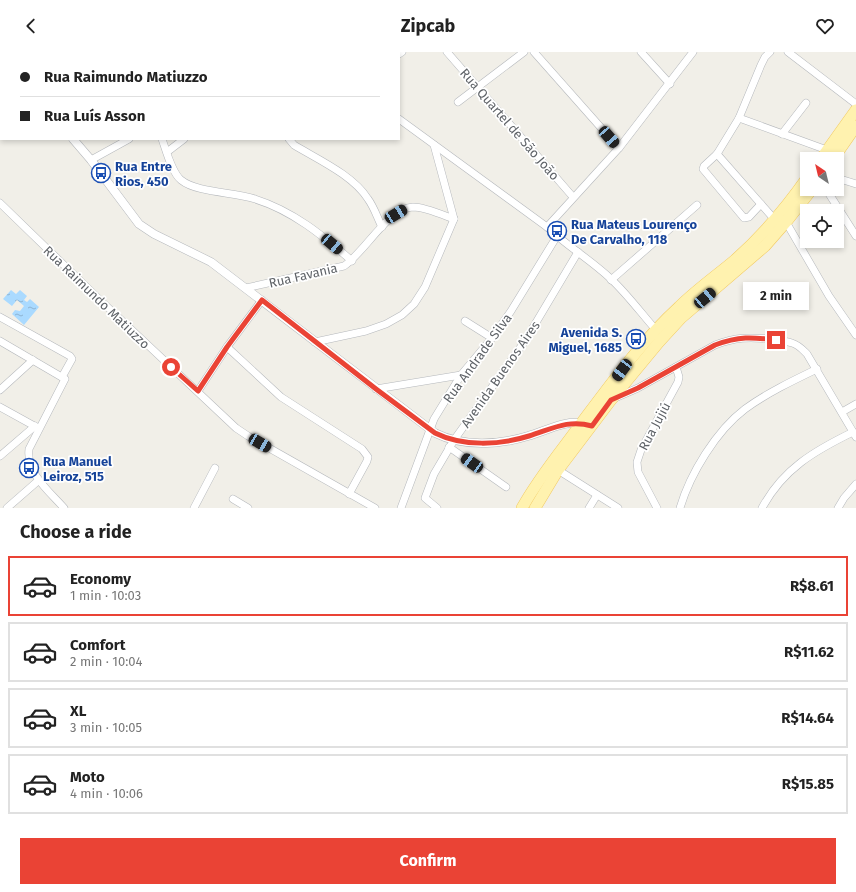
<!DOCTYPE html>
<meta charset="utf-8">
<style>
body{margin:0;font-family:"Fira Sans",sans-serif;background:#f6f6f6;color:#222;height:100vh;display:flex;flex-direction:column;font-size:15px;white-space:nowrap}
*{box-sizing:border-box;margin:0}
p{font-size:13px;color:#767676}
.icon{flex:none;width:22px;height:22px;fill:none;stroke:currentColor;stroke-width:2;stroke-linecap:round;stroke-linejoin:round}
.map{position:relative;height:456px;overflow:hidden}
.side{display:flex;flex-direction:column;background:#fff;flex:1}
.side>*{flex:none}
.guide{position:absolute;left:0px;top:0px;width:400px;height:88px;box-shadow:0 2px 6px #0003;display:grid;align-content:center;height:88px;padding:0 20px;background:#fff}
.needle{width:26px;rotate:325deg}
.buttons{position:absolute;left:800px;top:100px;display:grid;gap:8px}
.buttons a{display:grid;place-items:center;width:44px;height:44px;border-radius:0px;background:#fff;box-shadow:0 2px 6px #0003;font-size:20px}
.end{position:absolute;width:18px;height:18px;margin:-9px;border:5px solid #ea4335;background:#fff;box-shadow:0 0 0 2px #fff}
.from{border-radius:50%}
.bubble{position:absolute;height:28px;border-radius:0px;background:#fff;box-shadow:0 2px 6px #0003;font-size:13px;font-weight:700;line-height:28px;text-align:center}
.car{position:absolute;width:12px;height:24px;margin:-12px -6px;border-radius:5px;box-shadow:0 0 3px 1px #0007;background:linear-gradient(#222 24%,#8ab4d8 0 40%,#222 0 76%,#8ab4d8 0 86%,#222 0)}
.guide b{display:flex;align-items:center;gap:14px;height:38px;font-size:15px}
.guide b+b{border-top:1px solid #e0e0e0}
.guide i{width:10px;height:10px;background:#222}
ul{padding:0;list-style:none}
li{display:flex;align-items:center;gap:12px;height:60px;margin:0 8px 6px;padding:0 12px;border:2px solid #e0e0e0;border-radius:0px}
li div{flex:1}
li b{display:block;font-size:15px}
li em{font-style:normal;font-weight:700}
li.on{border-color:#ea4335}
li>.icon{width:36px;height:36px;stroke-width:1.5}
h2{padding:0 20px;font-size:18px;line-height:48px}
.button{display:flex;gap:8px;margin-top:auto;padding:8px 20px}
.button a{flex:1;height:46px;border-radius:0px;background:#ea4335;color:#fff;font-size:16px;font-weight:700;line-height:46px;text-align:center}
header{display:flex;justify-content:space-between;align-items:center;height:52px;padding:0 20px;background:#fff;font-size:18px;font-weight:700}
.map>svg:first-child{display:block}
</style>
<header><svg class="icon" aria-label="back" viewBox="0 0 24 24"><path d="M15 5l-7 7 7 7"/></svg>Zipcab<svg class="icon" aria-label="heart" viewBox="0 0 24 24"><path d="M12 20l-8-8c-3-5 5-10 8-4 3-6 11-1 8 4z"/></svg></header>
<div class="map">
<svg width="856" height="456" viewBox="0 0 856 456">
<defs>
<pattern id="water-ripples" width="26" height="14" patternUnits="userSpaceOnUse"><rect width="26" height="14" fill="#aadaff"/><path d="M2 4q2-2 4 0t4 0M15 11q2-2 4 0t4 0" fill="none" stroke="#8eb4d2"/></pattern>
</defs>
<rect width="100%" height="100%" fill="#f1efe8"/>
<polygon fill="url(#water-ripples)" points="11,238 16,242 20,238 27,244 24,248 27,250 30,247 39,255 24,273 12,262 15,258 20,259 24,254 17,248 12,254 3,247"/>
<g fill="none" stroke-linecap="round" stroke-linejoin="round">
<g stroke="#b5b8bc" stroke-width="8">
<g id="minor">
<polyline points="132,0 133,1"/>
<polyline points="208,0 210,1"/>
<polyline points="271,0 272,1"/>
<polyline points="369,0 370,1"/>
<polyline points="447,0 573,145"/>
<polyline points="534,0 619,96"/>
<polyline points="641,0 670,32"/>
<polyline points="788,0 856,52"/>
<polyline points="200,1 202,0"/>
<polyline points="310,1 311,0"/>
<polyline points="399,2 402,0"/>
<polyline points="458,50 524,0"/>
<polyline points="739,66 827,98"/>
<path d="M 399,67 L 547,175 C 567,194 591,208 611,227 C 627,242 641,261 656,278"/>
<polyline points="782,82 806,51"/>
<path d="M 162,87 C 166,98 172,121 181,128 C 197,141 235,140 255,147 C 293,159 322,183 352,209"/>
<path d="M 289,87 L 294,93 C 317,107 353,123 368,147 C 374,155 377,165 382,175"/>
<polyline points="167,100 184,87"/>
<polyline points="717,102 775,168"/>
<polyline points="91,108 129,87"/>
<polyline points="837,126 856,132"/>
<polyline points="826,137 856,184"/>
<polyline points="0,151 101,249 236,376 248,384 375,456"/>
<polyline points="761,152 749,165 744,166 703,117 704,114 717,102 739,66 761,13 765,5 770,0"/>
<polyline points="786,170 829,244 856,283"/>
<polyline points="547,175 619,96 693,0"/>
<polyline points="611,228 697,153"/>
<path d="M 246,236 L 344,214 C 365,200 388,156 413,155 C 425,155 443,163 454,167"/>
<polyline points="0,265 70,304 72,307 62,325"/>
<polyline points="465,269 492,286"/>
<path d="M 0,289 L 65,327 L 29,397 C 26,421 49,439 64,456"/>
<polyline points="315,290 366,279 386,272 402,263 414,252 425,235 454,167 434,93"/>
<polyline points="227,295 281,345 362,397 368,405 367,409 349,442"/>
<polyline points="376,337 461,323"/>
<polyline points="0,338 33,308"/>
<polyline points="198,339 227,295 262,248"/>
<path d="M 615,346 L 638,336 L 715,293 C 736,285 749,285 771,287 C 778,288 786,289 792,291 C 799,293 803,298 807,302 L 856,385"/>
<polyline points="0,355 38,376"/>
<polyline points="842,360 856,352"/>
<polyline points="449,395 506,435"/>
<polyline points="0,404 35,374"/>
<polyline points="558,418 618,456"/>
<polyline points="233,447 248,456"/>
<polyline points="7,456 39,428"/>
<polyline points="194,456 215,416"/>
<polyline points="401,456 434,367 461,323 492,286 511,259 557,184"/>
<polyline points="437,456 425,446 434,422 454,388 525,289 578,200"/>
<polyline points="589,456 597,443"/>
<polyline points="657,456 638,420 637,410 641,398 678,330 679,325 676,315"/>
<path d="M 680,456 C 690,422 716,379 745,357 C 767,341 792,329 817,317"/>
<path d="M 762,456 C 783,417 814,399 853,380"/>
<polyline points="838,456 844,446 856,432"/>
</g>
</g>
<g stroke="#b5b8bc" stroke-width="9">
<g id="tertiary">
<polyline points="0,29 1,30"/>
<path d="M 73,87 L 91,108 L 139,172 L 154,182 L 211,210 L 435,381 C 463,395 499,393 528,384 C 546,379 566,367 584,372"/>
</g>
</g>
<g stroke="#f2c960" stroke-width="12">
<g id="primary">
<polyline points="821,107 856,58"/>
<polyline points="833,107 856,74"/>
<path d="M 522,456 C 539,425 562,398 583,369 C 613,329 642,289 679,255 C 696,238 716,224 735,208 C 762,184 786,156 807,126"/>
<polyline points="535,456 558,418 611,348 659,290 681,266 765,194 786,170 812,137"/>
</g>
</g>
<use href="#minor" stroke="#fff" stroke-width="7"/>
<use href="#tertiary" stroke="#fff" stroke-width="8"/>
<use href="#primary" stroke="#fff2af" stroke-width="11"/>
</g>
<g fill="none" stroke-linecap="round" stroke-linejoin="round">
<path stroke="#ea4335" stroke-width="5" d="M 171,315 L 198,339 L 227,295 L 262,248 L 376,337 L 435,381 C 463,395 500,393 529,384 C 552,377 568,367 592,374 L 611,348 L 638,336 L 715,293 C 739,284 752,285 776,288"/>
</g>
<defs>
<g id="bus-ring" transform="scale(1)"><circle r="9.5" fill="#fff" stroke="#1a4fb4" stroke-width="1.5"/><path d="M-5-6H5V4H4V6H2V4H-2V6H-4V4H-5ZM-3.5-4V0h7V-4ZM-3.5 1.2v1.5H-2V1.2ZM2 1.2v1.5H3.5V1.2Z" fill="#1a4fb4"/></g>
</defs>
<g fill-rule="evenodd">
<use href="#bus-ring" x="101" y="121"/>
<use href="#bus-ring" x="557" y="179"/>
<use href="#bus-ring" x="636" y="287"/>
<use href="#bus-ring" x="29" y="416"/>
</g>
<g text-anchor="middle" stroke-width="3.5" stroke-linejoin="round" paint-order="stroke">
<g font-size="13" fill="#5f6368" stroke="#fff">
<text transform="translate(510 72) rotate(49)" y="5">Rua Quartel de São João</text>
<text transform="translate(303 223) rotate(-13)" y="5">Rua Favania</text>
<text transform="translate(97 245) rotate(44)" y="5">Rua Raimundo Matiuzzo</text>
<text transform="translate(477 306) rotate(-54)" y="5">Rua Andrade Silva</text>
<text transform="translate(500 322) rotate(-55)" y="5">Avenida Buenos Aires</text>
<text transform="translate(654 374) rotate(-62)" y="5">Rua Jujiú</text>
</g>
<g font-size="13" font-weight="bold" fill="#164399" stroke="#fff" text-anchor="start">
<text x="115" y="119">Rua Entre<tspan x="115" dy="15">Rios, 450</tspan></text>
<text x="571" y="177">Rua Mateus Lourenço<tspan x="571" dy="15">De Carvalho, 118</tspan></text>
<text x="622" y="285" text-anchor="end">Avenida S.<tspan x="622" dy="15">Miguel, 1685</tspan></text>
<text x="43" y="414">Rua Manuel<tspan x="43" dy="15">Leiroz, 515</tspan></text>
</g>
</g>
</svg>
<div class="buttons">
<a><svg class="needle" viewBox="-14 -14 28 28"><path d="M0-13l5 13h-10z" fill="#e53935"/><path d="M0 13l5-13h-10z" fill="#767676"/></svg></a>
<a><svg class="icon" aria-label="locate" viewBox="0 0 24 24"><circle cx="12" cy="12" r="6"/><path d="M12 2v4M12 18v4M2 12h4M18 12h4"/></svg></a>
</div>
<i class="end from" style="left:171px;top:315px"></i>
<i class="end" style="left:776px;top:288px"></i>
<div class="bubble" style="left:743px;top:230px;width:66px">2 min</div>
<i class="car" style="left:609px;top:85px;rotate:139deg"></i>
<i class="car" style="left:396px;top:162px;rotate:59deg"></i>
<i class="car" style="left:332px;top:192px;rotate:130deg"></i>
<i class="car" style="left:705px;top:246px;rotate:50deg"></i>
<i class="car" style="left:622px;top:318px;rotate:217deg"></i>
<i class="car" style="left:260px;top:391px;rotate:120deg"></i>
<i class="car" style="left:472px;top:411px;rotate:305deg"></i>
<div class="guide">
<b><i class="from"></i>Rua Raimundo Matiuzzo</b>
<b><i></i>Rua Luís Asson</b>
</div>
</div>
<section class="side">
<h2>Choose a ride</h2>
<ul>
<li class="on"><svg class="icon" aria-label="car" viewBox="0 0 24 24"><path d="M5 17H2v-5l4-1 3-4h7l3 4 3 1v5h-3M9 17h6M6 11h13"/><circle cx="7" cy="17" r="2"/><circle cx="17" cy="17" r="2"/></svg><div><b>Economy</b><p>1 min · 10:03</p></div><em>R$8.61</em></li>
<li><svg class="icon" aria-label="car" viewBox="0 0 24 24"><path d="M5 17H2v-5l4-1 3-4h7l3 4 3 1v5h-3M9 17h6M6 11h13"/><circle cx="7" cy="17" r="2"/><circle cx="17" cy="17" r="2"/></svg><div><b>Comfort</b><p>2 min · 10:04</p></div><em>R$11.62</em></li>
<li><svg class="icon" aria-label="car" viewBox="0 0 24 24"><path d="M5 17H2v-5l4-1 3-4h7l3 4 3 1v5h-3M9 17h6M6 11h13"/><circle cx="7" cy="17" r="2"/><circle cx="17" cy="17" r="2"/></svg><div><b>XL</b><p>3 min · 10:05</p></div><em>R$14.64</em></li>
<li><svg class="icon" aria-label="car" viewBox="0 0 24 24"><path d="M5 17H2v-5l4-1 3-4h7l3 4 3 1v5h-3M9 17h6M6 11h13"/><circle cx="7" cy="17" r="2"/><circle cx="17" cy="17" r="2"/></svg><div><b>Moto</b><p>4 min · 10:06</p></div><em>R$15.85</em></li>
</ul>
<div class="button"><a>Confirm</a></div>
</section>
